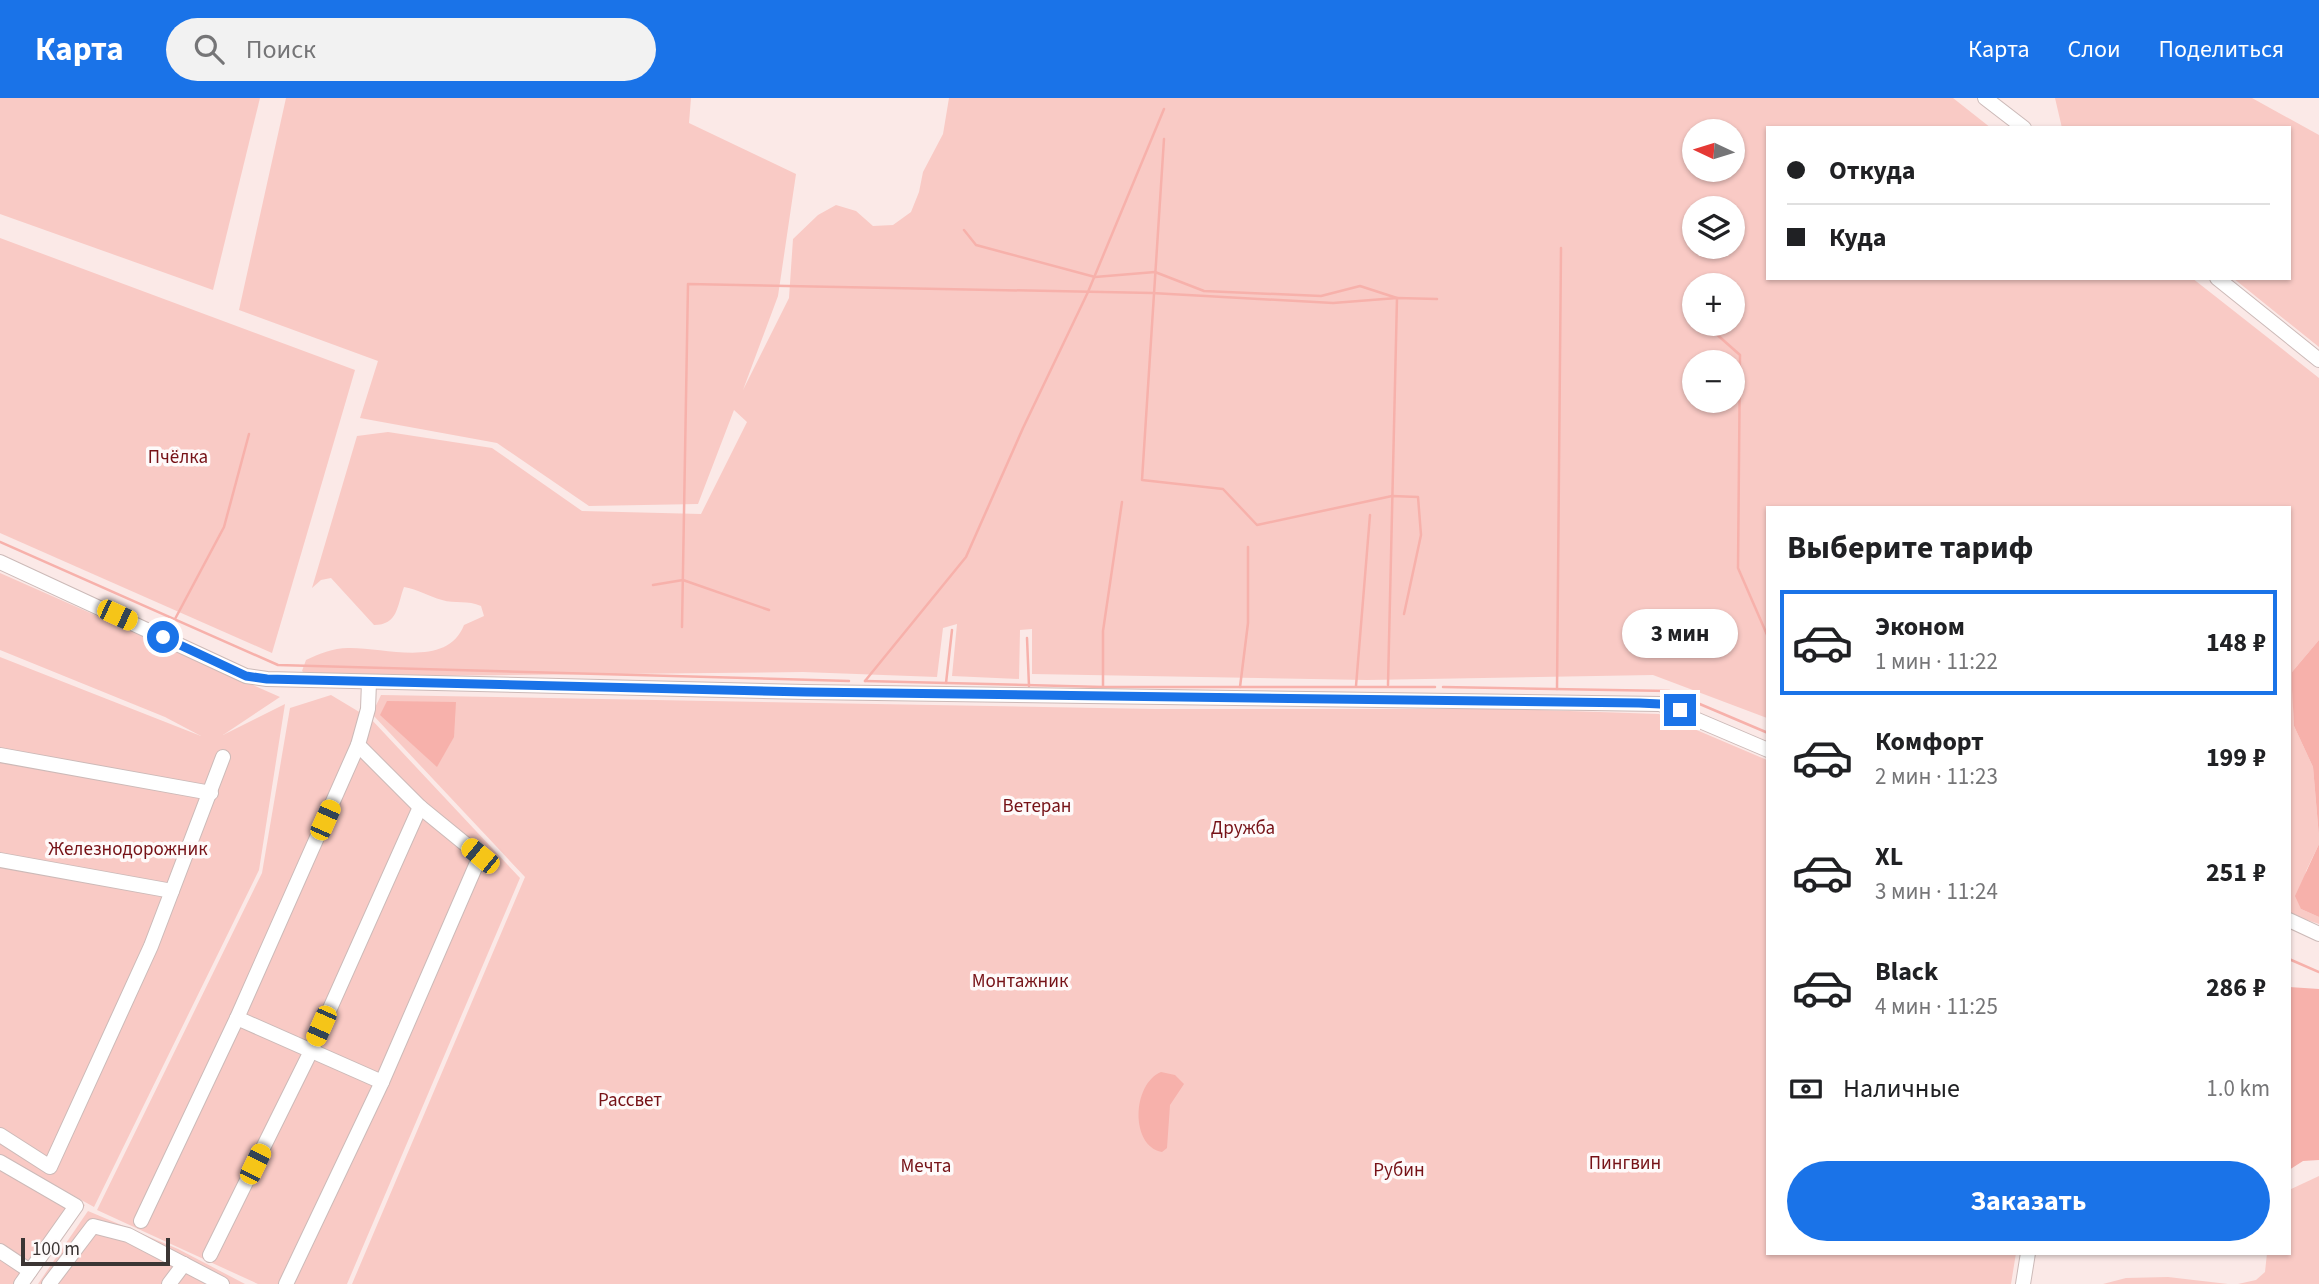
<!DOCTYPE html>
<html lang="ru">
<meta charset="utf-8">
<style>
body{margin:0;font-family:"Source Sans 3",sans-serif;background:#f2f2f2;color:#202124;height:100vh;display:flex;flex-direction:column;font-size:26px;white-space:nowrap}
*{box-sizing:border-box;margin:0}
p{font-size:23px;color:#757577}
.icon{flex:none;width:38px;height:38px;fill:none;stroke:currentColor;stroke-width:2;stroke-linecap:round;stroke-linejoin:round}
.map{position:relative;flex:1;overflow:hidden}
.sheet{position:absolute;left:1766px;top:408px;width:525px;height:749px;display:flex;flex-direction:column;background:#fff;border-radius:0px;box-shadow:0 2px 5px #0004}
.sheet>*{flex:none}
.banner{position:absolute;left:1766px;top:28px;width:525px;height:154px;border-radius:0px;box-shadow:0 2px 5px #0004;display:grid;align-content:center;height:154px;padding:0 21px;background:#fff}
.needle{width:46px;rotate:274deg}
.buttons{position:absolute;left:1682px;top:21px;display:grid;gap:14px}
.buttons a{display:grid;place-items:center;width:63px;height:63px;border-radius:50%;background:#fff;box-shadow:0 2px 5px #0004;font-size:35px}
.scale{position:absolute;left:21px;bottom:18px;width:149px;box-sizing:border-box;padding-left:7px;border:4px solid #3b3534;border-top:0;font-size:19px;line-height:24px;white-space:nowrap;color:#3b3534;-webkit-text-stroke:5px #fefafa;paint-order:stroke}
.end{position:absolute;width:32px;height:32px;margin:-16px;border:9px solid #1a73e8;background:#fff;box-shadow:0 0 0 4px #fff}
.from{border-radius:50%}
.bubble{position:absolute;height:49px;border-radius:24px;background:#fff;box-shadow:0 2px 5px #0004;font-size:23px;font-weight:700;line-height:49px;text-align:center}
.car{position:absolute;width:21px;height:42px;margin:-21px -10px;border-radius:9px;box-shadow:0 0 5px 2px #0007;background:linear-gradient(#f5c518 24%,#345 0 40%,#f5c518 0 76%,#345 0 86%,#f5c518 0)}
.banner b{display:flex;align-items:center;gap:24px;height:66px;font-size:26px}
.banner b+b{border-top:2px solid #e0e0e0}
.banner i{width:18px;height:18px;background:#202124}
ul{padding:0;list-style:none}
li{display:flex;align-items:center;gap:21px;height:105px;margin:0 14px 10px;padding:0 7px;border:4px solid transparent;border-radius:0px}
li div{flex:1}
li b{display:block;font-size:26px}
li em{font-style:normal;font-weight:700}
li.current{border-color:#1a73e8}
li>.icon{width:63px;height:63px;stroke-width:1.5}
h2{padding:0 21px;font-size:32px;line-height:84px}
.pay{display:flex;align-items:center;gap:18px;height:77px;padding:0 21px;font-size:26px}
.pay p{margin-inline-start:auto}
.cta{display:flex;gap:14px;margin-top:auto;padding:14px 21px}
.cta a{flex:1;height:80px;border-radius:42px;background:#1a73e8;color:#fff;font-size:28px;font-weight:700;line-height:80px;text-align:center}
header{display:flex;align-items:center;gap:42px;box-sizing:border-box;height:98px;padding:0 35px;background:#1a73e8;color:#fff}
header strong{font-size:33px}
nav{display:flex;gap:38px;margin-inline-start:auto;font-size:24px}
.search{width:490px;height:63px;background:#f2f2f2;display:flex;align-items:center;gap:18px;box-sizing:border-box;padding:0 24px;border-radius:38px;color:#757577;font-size:26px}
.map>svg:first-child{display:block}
</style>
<header>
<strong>Карта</strong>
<div class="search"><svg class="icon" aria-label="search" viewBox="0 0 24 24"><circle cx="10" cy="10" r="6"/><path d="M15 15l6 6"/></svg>Поиск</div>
<nav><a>Карта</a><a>Слои</a><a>Поделиться</a></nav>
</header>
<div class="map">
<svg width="2319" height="1186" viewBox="0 0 2319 1186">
<rect width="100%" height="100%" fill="#fbe9e7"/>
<g fill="#f9cac5" fill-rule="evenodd">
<polygon points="0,0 260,0 213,192 0,116"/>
<path d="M 286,0 L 691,0 L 689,25 L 796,76 L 778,198 L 743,292 L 789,200 L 793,141 L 818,117 L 836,107 L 856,113 L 873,128 L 893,127 L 911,114 L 919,94 L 923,74 L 943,36 L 949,0 L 1953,0 L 1991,30 L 1768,30 L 1768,180 L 2192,180 L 2319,280 L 2319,542 L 2292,574 L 2294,628 L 2313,669 L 2319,739 L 2319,746 L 2306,773 L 2301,811 L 2319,819 L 2319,826 L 2289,816 L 2289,410 L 1768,410 L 1767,620 L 1653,577 L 1367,582 L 1032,576 L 1032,531 L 1020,532 L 1019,581 L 952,578 L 957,526 L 943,530 L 937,579 L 803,574 L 310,579 L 302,573 L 306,562 C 319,556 333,550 348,550 C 384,549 447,571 464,527 L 484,518 L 481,508 C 468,502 455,506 442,502 C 428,498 420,492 404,489 C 397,508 398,527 374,527 L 331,480 L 321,482 L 312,490 L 357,338 L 388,334 L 492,350 L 582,413 L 701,416 L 747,324 L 734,312 L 698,406 L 589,408 L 497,345 L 360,320 L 378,263 L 239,212 ZM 1694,33 L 1732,33 L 1732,72 L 1694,72 ZM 1694,110 L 1732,110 L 1732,149 L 1694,149 ZM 1694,187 L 1732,187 L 1732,226 L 1694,226 ZM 1694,264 L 1732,264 L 1732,303 L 1694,303 Z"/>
<polygon points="2055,0 2252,0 2319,37 2319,249 2233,180 2289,180 2289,30 2062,30"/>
<polygon points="0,140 355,272 272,555 0,435"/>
<polygon points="0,475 280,599 223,637 285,606 259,772 94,1109 0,1057 0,559 201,638 165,619 0,552"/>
<polygon points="331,597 371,621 520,780 347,1186 258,1186 97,1112 262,775 290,610"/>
<polygon points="381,597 1155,611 1509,611 1659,616 1767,662 1768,1155 2016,1155 2011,1186 352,1186 525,779 372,616"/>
<polygon points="0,1062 85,1107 30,1186 0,1186"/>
<polygon points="2319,1078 2319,1186 2238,1186 2256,1182 2265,1174 2267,1155 2289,1155 2289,1092"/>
<polygon points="88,1113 178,1151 245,1186 38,1186"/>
<polygon points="2168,1179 2228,1186 2103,1186 2126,1180"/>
</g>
<g fill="#f7b1ab">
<polygon points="2319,542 2319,739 2313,669 2294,628 2292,591 2292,574"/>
<polygon points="387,603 456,604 454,639 437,669 380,617"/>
<polygon points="2319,746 2319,819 2301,811 2295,798"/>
<polygon points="2289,889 2319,891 2319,1062 2303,1063 2289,1072"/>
<path d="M 1161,974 L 1175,977 L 1184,986 L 1170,1007 L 1167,1050 L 1162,1054 C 1130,1048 1132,986 1161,974 Z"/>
</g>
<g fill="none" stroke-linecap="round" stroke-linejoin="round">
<g stroke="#f7b1ab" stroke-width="2.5">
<polyline points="1164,41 1142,382 1223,391 1257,427 1392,398 1418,399 1421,437 1404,516"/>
<polyline points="964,132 976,147 1095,179 1155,174 1204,193 1321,198 1360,188 1397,200 1388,587"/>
<polyline points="1693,215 1694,216"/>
<polyline points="1705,226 1740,257 1738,470 1768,539"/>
<polyline points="0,444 278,567 849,583"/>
<polyline points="653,487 683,482 769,512"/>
<polyline points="175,521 224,429 249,336"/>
<polyline points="682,529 688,186 1152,195 1333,205 1397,200 1437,201"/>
<polyline points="1027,540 1029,588"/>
<polyline points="865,583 966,459 1023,330 1088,194 1164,11"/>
<polyline points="865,583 1103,589 1435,589"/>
<polyline points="946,585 952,532"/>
<polyline points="1103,588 1103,533 1122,404"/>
<polyline points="1356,588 1370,417"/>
<polyline points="1240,589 1248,525 1248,449"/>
<polyline points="1443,589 1669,593 1685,599"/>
<polyline points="1557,591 1561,150"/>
<polyline points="1695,604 1768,635"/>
<polyline points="2289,861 2319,874"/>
</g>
<g stroke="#ccbab8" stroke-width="16">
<g id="minor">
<polyline points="1985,0 2024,30"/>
<polyline points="2217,180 2319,262"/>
<polyline points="0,464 246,578 267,581 806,594 1660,606 1768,652"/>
<polyline points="0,657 211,695"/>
<polyline points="0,762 172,793"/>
<polyline points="2289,822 2319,836"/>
<polyline points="237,920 382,984"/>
<polyline points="0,1037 50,1069 151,848 223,659"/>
<polyline points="0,1064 76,1108 21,1186"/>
<polyline points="141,1123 237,920 358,647"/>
<polyline points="0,1153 30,1173"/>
<polyline points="210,1157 311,953 420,709"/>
<polyline points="49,1186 93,1128 128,1137 222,1186"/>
<polyline points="169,1186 184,1166"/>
<polyline points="286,1186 382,984 480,758 420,709 358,647 368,611 369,584"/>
<polyline points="2023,1186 2028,1155"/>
</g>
</g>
<use href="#minor" stroke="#fff" stroke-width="14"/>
</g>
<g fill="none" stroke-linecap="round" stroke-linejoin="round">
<polyline stroke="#1a73e8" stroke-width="9" points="163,539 246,578 267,581 806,594 1639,605 1660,606 1680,612"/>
</g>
<g text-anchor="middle" stroke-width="7" stroke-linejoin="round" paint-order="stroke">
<g font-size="19" fill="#761217" stroke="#fefafa">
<text x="178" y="365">Пчёлка</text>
<text x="1037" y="714">Ветеран</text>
<text x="1243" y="736">Дружба</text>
<text x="128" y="757">Железнодорожник</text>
<text x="1020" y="889">Монтажник</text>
<text x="630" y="1008">Рассвет</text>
<text x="1625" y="1071">Пингвин</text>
<text x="926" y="1074">Мечта</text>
<text x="1399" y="1078">Рубин</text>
</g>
</g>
</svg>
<div class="buttons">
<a><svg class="needle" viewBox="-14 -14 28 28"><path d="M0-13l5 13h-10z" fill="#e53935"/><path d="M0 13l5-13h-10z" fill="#757577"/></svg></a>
<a><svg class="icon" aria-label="layers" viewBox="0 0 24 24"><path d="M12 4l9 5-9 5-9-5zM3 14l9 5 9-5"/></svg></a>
<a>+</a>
<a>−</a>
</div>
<div class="scale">100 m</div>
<i class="end from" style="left:163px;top:539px"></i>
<i class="end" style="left:1680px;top:612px"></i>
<div class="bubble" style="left:1622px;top:511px;width:116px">3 мин</div>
<i class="car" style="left:117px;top:517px;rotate:115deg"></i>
<i class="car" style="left:325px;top:722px;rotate:24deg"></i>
<i class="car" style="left:480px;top:758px;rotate:309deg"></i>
<i class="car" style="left:321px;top:928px;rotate:204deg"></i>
<i class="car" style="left:255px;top:1066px;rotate:26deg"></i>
<div class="banner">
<b><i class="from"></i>Откуда</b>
<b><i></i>Куда</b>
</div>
<section class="sheet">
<h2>Выберите тариф</h2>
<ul>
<li class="current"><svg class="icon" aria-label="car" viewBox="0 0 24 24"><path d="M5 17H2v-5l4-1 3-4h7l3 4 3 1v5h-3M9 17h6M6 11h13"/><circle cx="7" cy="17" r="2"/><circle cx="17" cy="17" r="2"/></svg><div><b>Эконом</b><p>1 мин · 11:22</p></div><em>148 ₽</em></li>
<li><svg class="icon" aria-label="car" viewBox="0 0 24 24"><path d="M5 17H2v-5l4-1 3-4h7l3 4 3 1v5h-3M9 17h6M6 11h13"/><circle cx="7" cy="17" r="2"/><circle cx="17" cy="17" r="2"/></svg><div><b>Комфорт</b><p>2 мин · 11:23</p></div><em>199 ₽</em></li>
<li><svg class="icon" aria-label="car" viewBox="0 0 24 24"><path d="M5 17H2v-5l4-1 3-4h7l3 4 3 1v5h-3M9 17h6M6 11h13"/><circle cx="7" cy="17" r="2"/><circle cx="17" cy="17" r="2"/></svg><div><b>XL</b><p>3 мин · 11:24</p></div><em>251 ₽</em></li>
<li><svg class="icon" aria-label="car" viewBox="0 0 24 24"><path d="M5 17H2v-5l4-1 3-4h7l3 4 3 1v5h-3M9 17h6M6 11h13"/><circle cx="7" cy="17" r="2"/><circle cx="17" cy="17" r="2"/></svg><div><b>Black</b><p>4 мин · 11:25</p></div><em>286 ₽</em></li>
</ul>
<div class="pay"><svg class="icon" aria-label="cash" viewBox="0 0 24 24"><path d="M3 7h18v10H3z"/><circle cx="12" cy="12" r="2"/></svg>Наличные<p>1.0 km</p></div>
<div class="cta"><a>Заказать</a></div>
</section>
</div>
